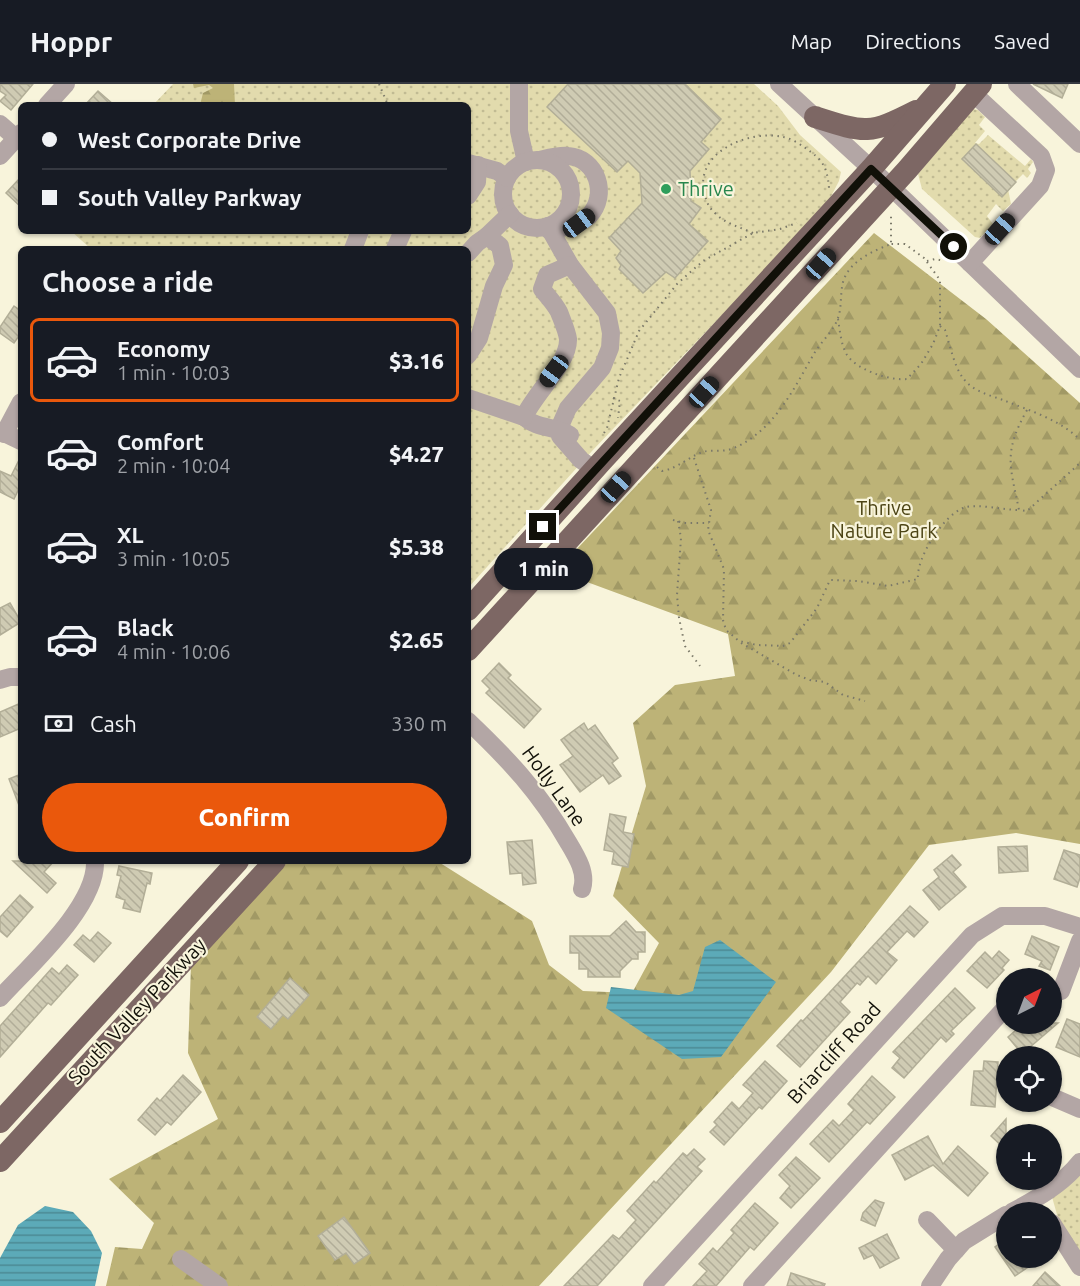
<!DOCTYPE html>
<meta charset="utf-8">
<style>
body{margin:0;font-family:Ubuntu,sans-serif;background:#20242c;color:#f1f3f6;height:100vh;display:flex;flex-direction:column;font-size:22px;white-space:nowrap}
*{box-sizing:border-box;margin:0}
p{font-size:20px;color:#9ea1a6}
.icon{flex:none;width:33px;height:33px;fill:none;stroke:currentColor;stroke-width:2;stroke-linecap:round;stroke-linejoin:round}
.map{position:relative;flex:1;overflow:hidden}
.side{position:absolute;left:18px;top:162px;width:453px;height:618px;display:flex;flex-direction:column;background:#171b24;border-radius:9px;box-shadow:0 2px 4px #0004}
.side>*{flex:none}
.top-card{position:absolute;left:18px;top:18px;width:453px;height:132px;border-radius:9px;box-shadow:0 2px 4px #0004;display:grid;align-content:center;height:132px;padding:0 24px;background:#171b24}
.needle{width:39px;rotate:42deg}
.fabs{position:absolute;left:996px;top:884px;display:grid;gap:12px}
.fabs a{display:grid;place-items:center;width:66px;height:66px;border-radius:50%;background:#171b24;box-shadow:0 2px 4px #0004;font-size:30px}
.end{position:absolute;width:27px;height:27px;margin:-14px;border:8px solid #111008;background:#fff;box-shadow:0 0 0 3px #fff}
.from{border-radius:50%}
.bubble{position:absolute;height:42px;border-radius:21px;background:#171b24;box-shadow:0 2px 4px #0004;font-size:20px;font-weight:800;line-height:42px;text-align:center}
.car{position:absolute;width:18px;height:36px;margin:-18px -9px;border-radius:8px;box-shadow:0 0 4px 2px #0007;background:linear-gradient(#222 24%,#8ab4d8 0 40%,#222 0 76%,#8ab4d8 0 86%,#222 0)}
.top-card b{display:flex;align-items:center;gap:21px;height:57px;font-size:22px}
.top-card b+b{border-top:2px solid #363941}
.top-card i{width:15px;height:15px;background:#f1f3f6}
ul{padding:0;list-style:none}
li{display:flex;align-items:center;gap:18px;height:84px;margin:0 12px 9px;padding:0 12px;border:3px solid transparent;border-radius:9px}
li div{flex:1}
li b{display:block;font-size:22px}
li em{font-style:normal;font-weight:800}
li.active{border-color:#ea580c}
li>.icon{width:54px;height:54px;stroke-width:1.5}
h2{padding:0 24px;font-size:27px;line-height:72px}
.pay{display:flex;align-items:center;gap:15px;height:66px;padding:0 24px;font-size:22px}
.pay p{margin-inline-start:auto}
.primary-button{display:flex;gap:12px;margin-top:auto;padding:12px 24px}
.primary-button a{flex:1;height:69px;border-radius:36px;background:#ea580c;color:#fff;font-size:24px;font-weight:800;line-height:69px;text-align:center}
header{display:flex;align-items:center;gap:36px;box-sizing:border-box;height:84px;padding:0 30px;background:#171b24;border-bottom:2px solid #363941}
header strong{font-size:28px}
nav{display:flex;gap:33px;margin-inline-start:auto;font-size:21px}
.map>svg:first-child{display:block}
</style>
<header>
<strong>Hoppr</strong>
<nav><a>Map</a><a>Directions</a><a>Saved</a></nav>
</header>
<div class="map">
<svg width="1080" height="1202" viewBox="0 0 1080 1202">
<defs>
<pattern id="green-dots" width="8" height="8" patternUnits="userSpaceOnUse" patternTransform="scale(1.5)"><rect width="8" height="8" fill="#e2dbad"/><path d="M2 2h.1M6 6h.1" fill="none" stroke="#c1bb93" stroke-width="1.8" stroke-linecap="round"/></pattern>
<pattern id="forest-firs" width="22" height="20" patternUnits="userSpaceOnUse" patternTransform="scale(1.5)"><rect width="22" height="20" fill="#bdb377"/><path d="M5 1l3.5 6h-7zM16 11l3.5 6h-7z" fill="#a19965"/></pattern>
<pattern id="water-rules" width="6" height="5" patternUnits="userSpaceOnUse" patternTransform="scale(1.5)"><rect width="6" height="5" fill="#5caab8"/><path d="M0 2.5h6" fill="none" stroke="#4b8994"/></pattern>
<pattern id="building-back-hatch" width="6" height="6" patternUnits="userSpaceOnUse" patternTransform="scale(1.5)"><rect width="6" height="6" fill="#cfcbb3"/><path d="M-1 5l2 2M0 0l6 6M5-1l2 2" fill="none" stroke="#b1ad98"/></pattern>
</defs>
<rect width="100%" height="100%" fill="#f8f4db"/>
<g fill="url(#green-dots)">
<polygon points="173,0 754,0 778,22 800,51 841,88 839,97 826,122 592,367 468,504 468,165 91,165 71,147 468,147 468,21 153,21"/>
<polygon points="973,25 978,26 985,33 979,41 985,47 975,59 979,60 988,51 1025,82 1031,75 1033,78 1028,85 1031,89 1027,94 1023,90 1008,105 1011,120 1003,127 996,120 987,132 993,140 980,154 975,153 922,105 918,90"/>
<polygon points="1080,1087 1080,1170 1058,1134 1052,1113"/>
</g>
<g fill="url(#forest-firs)">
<polygon points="193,0 234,0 235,21 200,21 203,9 213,4 209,1 194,4"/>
<polygon points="874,149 986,235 1080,319 1080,760 1016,749 929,761 831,888 539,1202 106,1202 115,1163 142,1165 154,1139 109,1095 218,1035 188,969 191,881 269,795 289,777 437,777 532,837 549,881 583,907 632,909 659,859 613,812 646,702 633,639 675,601 735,592 728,550 587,498 575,467"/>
</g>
<g fill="url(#water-rules)">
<polygon points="720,856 776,898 721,973 682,975 606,924 611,903 679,911 693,907 705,863"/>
<polygon points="45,1122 73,1128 91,1147 102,1169 95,1202 0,1202 0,1174 18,1141"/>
</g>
<g fill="url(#building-back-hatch)" stroke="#b2ae97" stroke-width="1.5">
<polygon points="0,0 33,0 11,26 0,17 6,11 0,7"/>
<polygon points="568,0 685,0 721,35 701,58 709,65 690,87 691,117 701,124 689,140 708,157 675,194 666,188 643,209 619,185 621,181 616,174 621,167 609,154 642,119 640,89 628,77 617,88 547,23"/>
<polygon points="1033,0 1068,0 1062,14"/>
<polygon points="98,7 114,21 85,21"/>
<polygon points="976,60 1016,98 1002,113 962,75"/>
<polygon points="21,93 21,123 6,109"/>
<polygon points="14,222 21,227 21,249 14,259 0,249 0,243"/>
<polygon points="21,372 21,400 14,415 0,408 0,387 11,392"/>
<polygon points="10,519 21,538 0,551 0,524"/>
<polygon points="499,579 511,591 508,594 541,625 524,644 486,609 490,605 482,597"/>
<polygon points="21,619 21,644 0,653 0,628"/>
<polygon points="584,639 588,646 595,641 618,674 612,679 621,692 609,700 603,691 580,708 560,681 573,672 561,656"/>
<polygon points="21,690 21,724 20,724 9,695"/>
<polygon points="610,730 626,733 623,748 634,750 628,783 612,780 614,768 604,766"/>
<polygon points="532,756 536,799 523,801 522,789 510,790 507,758"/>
<polygon points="1027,762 1028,787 999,789 998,763"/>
<polygon points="1064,766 1080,771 1080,794 1077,803 1054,795"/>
<polygon points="952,771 961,781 953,788 966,803 939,826 923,806 939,793 934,786"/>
<polygon points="13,777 54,777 44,788 56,799 47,809"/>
<polygon points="119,782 152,789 150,800 147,799 140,828 123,824 125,816 116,813 121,792 117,791"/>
<polygon points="20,811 33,823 7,853 0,847 0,833"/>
<polygon points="910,822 928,838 914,853 907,847 887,868 897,876 876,900 868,892 860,901 857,899 840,918 850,928 800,983 777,962 801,936 803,937"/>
<polygon points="626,837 636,848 645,848 645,868 638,868 638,875 632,875 620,887 620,893 588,893 588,885 579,885 579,869 570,869 570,852 610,852"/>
<polygon points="98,848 111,859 94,878 74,861 83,851 90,857"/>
<polygon points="1032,852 1059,863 1050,886 1039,882 1042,877 1025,870"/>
<polygon points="999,867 1009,876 1002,884 1004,886 987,904 967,887 985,868 992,875"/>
<polygon points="67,881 78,891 51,921 48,919 0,973 0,942 52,884 59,890"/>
<polygon points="290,894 309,911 288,935 283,931 271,945 257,933"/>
<polygon points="955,904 975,924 951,947 954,950 946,958 941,953 904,994 892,984 900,974 893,968"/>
<polygon points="1067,935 1080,940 1080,973 1056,963"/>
<polygon points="1024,939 1058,939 1022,970 1008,953"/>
<polygon points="765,977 787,997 762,1025 759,1023 724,1061 710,1048 717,1041 714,1038 732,1018 739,1025 753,1009 743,1001"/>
<polygon points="984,977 998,978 995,1023 971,1021 974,987 983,987"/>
<polygon points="183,991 201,1008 171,1041 167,1038 155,1051 138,1036 157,1014 160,1017"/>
<polygon points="872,992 895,1013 870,1040 867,1038 829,1078 810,1060 833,1036 839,1042 854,1026 848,1020"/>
<polygon points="1006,1035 1006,1066 991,1052"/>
<polygon points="928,1052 943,1080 958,1062 988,1089 968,1112 933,1081 905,1096 892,1071"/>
<polygon points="694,1065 705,1075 697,1083 702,1087 597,1202 564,1202 613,1151 619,1155 636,1136 627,1127 654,1097 656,1099 683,1069 687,1072"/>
<polygon points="796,1073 820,1094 791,1124 780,1114 790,1102 779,1091"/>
<polygon points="875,1116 884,1119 875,1142 861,1136 863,1129"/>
<polygon points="755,1119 778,1139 754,1166 750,1163 716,1202 693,1202 707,1187 699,1180 713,1164 717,1168 734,1149 731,1146"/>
<polygon points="344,1133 370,1169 354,1180 346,1169 335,1176 318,1152"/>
<polygon points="887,1150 899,1174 880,1184 873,1171 864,1175 859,1164"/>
<polygon points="1006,1155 1006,1173 1043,1173 1015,1192 995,1163"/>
<polygon points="1045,1188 1060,1202 1033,1202"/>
<polygon points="791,1189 825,1200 824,1202 787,1202"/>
</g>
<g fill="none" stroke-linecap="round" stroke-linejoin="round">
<g stroke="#7a7868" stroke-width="2" stroke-dasharray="1.5 4.5" stroke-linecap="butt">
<polyline points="379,0 388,21"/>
<path d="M 753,149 C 740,143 726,140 716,130 C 709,124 707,119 705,111 C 692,69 749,45 783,53 C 790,54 798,59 804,63 C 823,76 827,82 829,104"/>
<polyline points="927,177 935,175 944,177"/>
<path d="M 838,235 C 840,247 841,261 847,271 C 857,286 890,297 907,295 L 921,280 L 933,260 L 940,242 L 940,196 L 924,174 L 905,160 L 891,160"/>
<path d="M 940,242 L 945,246 C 950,261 954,282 963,294 C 972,307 989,311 1003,316 C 1028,326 1061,336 1080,356"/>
<polyline points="613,314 620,317 618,334"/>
<path d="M 1027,326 C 1003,369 1010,381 1019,426 L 1027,427 L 1080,379"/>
<polyline points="604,349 607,344 619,294 639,247 677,200 703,177 753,149 780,145 797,139"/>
<path d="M 694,374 L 711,426 L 708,446 L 724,485 L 723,536 L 726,546 L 739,557 L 757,561 L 783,562 L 790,559 L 817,524 L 830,496 L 858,497 L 888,502 L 918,495 C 916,474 943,432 963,424 C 976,419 1004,426 1019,426"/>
<path d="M 657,383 L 662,387 C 679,384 688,373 703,368 C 711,365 723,369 734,364 C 775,346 794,304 815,268 C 822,257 834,246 838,234 C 842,223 840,210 843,198 C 849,177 873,167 891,160 L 891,130"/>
<polyline points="673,436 684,439 709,439"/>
<polyline points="678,437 681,454 677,511 679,534 685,562 700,582"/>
<polyline points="741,559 797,591 810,596 825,598 843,611 865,617"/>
</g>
<g stroke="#b3a6a5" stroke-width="18">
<polyline points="519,0 519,47 526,78"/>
<polyline points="779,0 891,103 1080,285"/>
<polyline points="1017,0 1080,60"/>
<polyline points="47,21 66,0"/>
<polyline points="0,40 16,54"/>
<polyline points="0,72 21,49"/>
<path d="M 539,76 C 548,74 559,71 568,72 C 597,74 609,111 589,132 C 578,142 563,144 549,146"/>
<circle cx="537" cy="110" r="34"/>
<polyline points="468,79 497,87 507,94"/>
<polyline points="468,112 477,98 478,81"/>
<polyline points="548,142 570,181 607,229 611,249 610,264 602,284 568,324 561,340 560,352 581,376 595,386"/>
<polyline points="353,165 360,147"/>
<polyline points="395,165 403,147"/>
<polyline points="468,169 477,159 487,152"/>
<polyline points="970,179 1040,102 1046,86 1041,72 974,10"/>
<path d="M 570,181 L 547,191 L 542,205 C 548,213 555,220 559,228 C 562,236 567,247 568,255 C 569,279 534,310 524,333 C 537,345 554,342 570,351"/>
<polyline points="468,271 479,254 494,202 504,181 500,162 487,152 510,130"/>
<polyline points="468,314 524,333"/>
<polyline points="0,347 21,357"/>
<polyline points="4,350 21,318"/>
<polyline points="0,596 10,593 21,593"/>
<path d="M 468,637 C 509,676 540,709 568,758 C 577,773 587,789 582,805"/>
<polyline points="1052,910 1061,907 1080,857"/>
<path d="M 0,914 C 29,882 97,822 95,777"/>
<polyline points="1052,1013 1080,1025"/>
<path d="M 1012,1128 C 1036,1115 1063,1100 1080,1078"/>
<polyline points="927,1136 956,1166"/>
<polyline points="1052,1139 1080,1183"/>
<polyline points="181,1175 219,1202"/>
<polyline points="652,1202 972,851 1002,832 1045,832 1080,843"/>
<polyline points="752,1202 1006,923"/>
<polyline points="930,1202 948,1175 964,1157 1006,1131"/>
</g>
<g stroke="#7d6764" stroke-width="22">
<path d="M 815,33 C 865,49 869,51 916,27"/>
<polyline points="468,526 602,377 871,85 945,0"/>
<polyline points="468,566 907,86 981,0"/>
<polyline points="0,1038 238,777"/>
<polyline points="0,1077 275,777"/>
</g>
</g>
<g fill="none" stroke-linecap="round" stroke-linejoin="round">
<polyline stroke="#111008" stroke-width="8" points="543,443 871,85 954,163"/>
</g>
<circle fill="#2e9e5b" stroke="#f8f4db" stroke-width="2" cx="666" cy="105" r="6"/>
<g text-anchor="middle" stroke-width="4.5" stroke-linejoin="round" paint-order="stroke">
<g font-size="20" fill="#27864d" stroke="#f8f4db" text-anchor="start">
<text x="678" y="112">Thrive</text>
</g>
<g font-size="20" fill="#4c4415" stroke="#f8f4db">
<text x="884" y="431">Thrive<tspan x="884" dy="23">Nature Park</tspan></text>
</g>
<g font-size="20" fill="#111008" stroke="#f8f4db">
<text transform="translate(554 702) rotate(54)" y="7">Holly Lane</text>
<text transform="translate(137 927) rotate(-47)" y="7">South Valley Parkway</text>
<text transform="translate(834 969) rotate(-48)" y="7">Briarcliff Road</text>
</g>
</g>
</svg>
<div class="fabs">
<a><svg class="needle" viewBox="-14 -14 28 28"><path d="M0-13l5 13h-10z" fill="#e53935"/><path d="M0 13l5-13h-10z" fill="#9ea1a6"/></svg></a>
<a><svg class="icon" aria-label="locate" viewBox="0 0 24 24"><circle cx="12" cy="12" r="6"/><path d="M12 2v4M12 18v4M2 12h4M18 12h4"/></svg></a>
<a>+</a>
<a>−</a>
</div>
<i class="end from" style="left:954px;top:163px"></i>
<i class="end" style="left:543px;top:443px"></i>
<div class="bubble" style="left:494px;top:464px;width:99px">1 min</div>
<i class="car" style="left:579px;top:139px;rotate:53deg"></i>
<i class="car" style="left:1000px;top:145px;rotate:42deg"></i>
<i class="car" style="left:821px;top:180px;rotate:42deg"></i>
<i class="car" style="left:554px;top:287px;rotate:217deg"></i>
<i class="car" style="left:704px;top:308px;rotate:42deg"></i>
<i class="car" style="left:616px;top:403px;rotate:43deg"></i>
<div class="top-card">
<b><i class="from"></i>West Corporate Drive</b>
<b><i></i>South Valley Parkway</b>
</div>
<section class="side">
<h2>Choose a ride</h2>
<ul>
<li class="active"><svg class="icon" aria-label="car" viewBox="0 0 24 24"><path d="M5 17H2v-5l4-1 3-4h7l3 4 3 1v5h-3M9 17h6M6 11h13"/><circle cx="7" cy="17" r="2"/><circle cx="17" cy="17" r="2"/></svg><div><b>Economy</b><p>1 min · 10:03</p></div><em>$3.16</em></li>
<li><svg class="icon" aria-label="car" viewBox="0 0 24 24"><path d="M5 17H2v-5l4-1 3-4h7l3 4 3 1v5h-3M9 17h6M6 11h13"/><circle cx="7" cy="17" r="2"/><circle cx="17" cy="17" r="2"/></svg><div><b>Comfort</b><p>2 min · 10:04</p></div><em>$4.27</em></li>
<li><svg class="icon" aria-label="car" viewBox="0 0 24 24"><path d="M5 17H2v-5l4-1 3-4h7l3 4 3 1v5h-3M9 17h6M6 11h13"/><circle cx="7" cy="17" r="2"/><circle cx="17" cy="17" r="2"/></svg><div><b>XL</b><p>3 min · 10:05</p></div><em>$5.38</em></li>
<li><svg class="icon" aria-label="car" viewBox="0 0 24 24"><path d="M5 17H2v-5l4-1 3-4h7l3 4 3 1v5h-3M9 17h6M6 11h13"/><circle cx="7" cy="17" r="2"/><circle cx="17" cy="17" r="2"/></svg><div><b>Black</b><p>4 min · 10:06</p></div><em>$2.65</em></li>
</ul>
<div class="pay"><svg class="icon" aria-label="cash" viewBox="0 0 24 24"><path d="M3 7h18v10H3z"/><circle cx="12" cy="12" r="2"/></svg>Cash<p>330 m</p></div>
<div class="primary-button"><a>Confirm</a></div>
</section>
</div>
